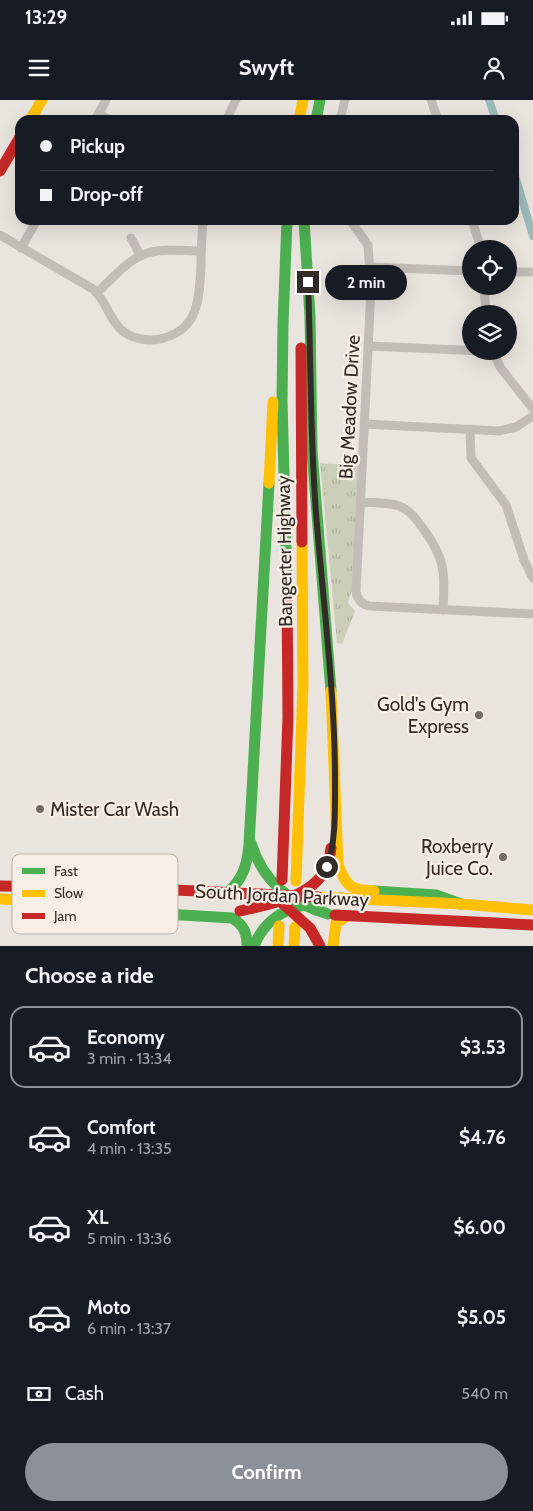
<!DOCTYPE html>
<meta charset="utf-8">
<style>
body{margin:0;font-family:Cabin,sans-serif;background:#242831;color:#f1f3f6;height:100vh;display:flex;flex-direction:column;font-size:19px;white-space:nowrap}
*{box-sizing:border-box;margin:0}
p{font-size:16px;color:#9ea1a6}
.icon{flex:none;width:28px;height:28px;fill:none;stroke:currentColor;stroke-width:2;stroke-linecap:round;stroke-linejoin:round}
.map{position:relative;height:846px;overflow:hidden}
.details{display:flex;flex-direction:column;background:#171b24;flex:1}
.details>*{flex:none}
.hud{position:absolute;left:15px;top:15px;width:504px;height:110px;border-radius:15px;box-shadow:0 5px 20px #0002;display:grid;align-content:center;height:110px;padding:0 25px;background:#171b24}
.fabs{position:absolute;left:462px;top:140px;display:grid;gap:10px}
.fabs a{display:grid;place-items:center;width:55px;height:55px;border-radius:50%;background:#171b24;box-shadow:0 5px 20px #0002;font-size:25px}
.end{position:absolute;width:22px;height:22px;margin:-11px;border:6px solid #332b27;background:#fff;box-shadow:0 0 0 2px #fff}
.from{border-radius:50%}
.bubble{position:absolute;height:35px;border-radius:18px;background:#171b24;box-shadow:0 5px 20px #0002;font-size:16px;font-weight:700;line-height:35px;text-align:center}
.hud b{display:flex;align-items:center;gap:18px;height:48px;font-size:19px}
.hud b+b{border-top:1px solid #363941}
.hud i{width:12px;height:12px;background:#f1f3f6}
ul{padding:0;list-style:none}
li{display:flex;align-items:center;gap:15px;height:82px;margin:0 10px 8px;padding:0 15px;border:2px solid transparent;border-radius:15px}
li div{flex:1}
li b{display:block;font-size:19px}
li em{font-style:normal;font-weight:700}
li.selected{border-color:#8c9099}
li>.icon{width:45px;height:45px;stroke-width:1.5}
h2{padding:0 25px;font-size:22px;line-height:60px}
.pay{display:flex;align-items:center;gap:12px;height:55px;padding:0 25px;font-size:19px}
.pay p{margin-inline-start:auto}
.cta{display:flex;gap:10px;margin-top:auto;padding:10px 25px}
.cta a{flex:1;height:58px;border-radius:30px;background:#8c9099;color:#fff;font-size:20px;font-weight:700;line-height:58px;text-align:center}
.status{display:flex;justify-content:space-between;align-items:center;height:35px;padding:0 25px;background:#171b24;direction:ltr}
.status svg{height:14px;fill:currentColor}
header{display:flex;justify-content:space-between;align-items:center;height:65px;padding:0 25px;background:#171b24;font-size:22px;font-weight:700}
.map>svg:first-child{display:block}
</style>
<div class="status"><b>13:29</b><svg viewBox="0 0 49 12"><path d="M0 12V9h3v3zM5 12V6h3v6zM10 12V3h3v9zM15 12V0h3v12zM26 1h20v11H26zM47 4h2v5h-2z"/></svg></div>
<header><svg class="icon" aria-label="menu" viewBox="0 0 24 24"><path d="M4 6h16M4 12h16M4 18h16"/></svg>Swyft<svg class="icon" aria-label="person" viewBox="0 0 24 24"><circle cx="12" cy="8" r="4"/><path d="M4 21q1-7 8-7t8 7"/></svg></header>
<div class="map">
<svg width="533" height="846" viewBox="0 0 533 846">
<defs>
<pattern id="grass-tufts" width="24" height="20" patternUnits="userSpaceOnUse" patternTransform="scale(1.25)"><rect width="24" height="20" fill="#cbcfb9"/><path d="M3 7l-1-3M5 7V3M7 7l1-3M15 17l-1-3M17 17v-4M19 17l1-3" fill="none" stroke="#afb29f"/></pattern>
</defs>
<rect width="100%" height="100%" fill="#eae4de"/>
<polygon fill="url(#grass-tufts)" points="320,363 358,366 352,490 348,503 355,511 342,544 337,543"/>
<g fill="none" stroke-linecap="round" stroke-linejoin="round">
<g stroke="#9cbaba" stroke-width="8">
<polyline points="489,0 496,20"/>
<polyline points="514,72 533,136"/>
</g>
<g stroke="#c3bdb8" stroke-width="9">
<polyline points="431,0 438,20"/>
<polyline points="99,14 110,20"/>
<polyline points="95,20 106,0"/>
<polyline points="226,20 236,0"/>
<polyline points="340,20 345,0"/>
<path d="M 350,120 L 368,145 L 371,189 L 356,491 C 357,499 361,504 369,506 L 533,514"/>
<polyline points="472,120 481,149"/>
<path d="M 0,135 L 93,189 C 107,201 109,221 124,232 C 136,240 151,242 164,238 C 200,228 199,196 201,166 C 201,151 202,135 203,120"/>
<polyline points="131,138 140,155"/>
<polyline points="21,148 37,120"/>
<polyline points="370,167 471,171"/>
<polyline points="509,172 533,172"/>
<polyline points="484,186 486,214"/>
<path d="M 97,193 C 139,151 141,148 201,151"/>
<polyline points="369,246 483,251"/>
<polyline points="493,251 500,267 533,309"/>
<polyline points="365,324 499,331 516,327 533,316"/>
<polyline points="470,329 471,358 506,405 524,460 533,478"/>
<path d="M 361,402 C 373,403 388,402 399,406 C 408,409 414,416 419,423 C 445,457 445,469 443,510"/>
</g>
<g stroke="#4caf50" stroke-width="11">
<polyline points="316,20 320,0"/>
<polyline points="287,120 283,224 282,301 287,485"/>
<polyline points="304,120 310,216 312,351 331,591"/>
<path d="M 251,743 C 263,782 290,803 328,814"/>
<polyline points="374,791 436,795 461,804"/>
<path d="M 228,792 C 243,779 247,765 249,745 L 269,383"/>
<path d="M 92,803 L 132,812 L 232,818 C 244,825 247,833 247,846"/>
<path d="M 254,846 C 270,806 304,805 342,798"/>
</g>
<g stroke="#ffc107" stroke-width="11">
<polyline points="30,20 42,0"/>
<polyline points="299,20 303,0"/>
<polyline points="269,383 273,302"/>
<path d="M 331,591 L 338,765 C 347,787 350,790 374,791"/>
<polyline points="296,781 303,584 302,442"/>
<polyline points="318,797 461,804 533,810"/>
<polyline points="0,799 102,803"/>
<polyline points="278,846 279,826"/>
<polyline points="294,846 295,827"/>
<polyline points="333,846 336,823 347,816"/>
</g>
<g stroke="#c62828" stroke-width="11">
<polyline points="0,71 20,37"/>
<polyline points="301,248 302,442"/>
<polyline points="282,780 288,617 287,485"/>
<polyline points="0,786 135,788 318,797"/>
<polyline points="283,804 310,828 320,846"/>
<path d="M 240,811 C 270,804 317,797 328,763 C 330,758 330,753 331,748"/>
<polyline points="335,815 533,825"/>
</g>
</g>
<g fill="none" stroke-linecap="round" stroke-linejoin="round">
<path stroke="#332b27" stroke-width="6" d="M 308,182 C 311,259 310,336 316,413 C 323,502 335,591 335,681 C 335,706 336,744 327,767"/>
</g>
<g fill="#736c67" stroke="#f7efe5" stroke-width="2">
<circle cx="479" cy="615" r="5"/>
<circle cx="40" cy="709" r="5"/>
<circle cx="503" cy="757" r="5"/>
</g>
<g text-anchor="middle" stroke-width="4.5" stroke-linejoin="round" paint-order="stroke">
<g font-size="19" fill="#332b27" stroke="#f7efe5">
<text transform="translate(349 307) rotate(-87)" y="7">Big Meadow Drive</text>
<text transform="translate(284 451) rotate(-91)" y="7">Bangerter Highway</text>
<text transform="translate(282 795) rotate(3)" y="7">South Jordan Parkway</text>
</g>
<g font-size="19" fill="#332b27" stroke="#f7efe5" text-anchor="end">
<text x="469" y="611">Gold's Gym<tspan x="469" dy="22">Express</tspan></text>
<text x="50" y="716" text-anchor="start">Mister Car Wash</text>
<text x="493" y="753">Roxberry<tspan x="493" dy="22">Juice Co.</tspan></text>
</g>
</g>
<rect x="12" y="754" width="166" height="80" rx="8" fill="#f7efe5" stroke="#bcb4ac" stroke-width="1"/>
<rect x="22" y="768" width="23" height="6" fill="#4caf50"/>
<rect x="22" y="790" width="23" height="7" fill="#ffc107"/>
<rect x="22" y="813" width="23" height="6" fill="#c62828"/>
<g font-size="14" fill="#332b27">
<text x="54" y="776">Fast</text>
<text x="54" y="798">Slow</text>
<text x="54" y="821">Jam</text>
</g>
</svg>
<div class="fabs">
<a><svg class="icon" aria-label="locate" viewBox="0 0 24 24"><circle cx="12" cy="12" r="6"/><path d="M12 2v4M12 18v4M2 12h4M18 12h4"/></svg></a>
<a><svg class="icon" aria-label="layers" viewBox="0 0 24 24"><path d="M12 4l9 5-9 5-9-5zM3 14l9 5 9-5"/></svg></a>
</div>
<i class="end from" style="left:327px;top:767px"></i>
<i class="end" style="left:308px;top:182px"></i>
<div class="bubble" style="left:325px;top:165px;width:82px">2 min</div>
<div class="hud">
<b><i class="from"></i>Pickup</b>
<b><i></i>Drop-off</b>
</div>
</div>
<section class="details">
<h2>Choose a ride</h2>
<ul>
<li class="selected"><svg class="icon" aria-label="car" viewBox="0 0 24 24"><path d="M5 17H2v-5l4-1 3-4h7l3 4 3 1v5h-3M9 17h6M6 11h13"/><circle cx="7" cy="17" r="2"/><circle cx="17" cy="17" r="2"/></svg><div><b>Economy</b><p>3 min · 13:34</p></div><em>$3.53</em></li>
<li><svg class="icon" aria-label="car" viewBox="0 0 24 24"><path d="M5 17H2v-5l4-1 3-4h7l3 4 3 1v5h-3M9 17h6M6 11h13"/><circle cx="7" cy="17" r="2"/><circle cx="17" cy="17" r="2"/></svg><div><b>Comfort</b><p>4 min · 13:35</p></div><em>$4.76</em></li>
<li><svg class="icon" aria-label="car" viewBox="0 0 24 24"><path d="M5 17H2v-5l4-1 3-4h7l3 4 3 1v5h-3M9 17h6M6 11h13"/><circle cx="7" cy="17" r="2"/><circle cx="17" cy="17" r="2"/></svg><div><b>XL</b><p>5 min · 13:36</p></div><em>$6.00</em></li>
<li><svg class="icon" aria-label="car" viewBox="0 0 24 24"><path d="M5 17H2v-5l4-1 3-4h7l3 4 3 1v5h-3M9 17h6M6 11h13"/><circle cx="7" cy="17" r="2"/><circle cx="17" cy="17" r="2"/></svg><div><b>Moto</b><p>6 min · 13:37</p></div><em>$5.05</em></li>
</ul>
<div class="pay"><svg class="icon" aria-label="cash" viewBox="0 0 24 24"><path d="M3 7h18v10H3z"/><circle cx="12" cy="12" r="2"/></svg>Cash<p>540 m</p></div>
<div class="cta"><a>Confirm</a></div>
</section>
